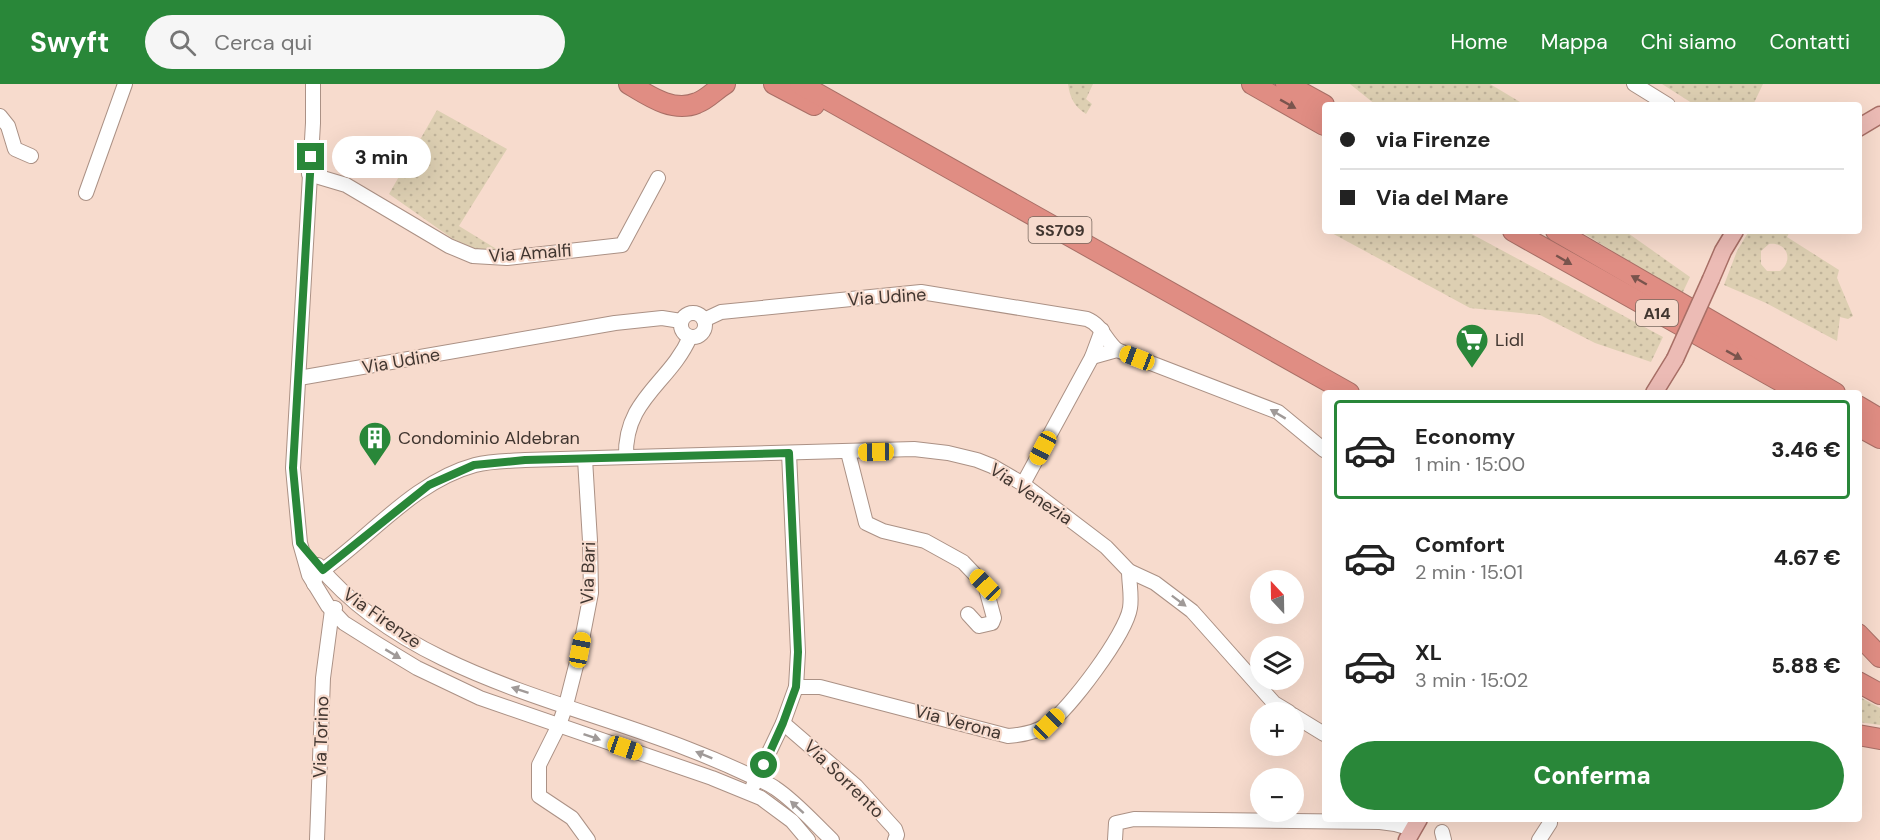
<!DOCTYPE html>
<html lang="it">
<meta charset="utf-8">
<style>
body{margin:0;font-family:"DM Sans",sans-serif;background:#f6f6f6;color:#222;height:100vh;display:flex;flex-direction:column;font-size:22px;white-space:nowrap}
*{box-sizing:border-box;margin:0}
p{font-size:20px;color:#767676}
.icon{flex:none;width:33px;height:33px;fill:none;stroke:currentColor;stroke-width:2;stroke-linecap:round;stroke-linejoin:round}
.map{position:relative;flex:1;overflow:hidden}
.sheet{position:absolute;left:1322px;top:306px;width:540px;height:432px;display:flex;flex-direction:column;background:#fff;border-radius:6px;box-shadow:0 6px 24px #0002}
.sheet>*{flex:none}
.hud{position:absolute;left:1322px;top:18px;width:540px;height:132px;border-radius:6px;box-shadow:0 6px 24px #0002;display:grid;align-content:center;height:132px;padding:0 18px;background:#fff}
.needle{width:39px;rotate:338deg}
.controls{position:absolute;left:1250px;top:486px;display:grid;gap:12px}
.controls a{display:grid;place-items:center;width:54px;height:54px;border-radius:50%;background:#fff;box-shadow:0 6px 24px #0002;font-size:30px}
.end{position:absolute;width:27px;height:27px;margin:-14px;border:8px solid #298739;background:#fff;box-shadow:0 0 0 3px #fff}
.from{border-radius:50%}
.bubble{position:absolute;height:42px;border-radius:21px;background:#fff;box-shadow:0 6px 24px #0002;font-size:20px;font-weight:800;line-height:42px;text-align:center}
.car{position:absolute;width:18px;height:36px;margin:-18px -9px;border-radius:8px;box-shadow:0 0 4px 2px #0007;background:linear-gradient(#f5c518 24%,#345 0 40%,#f5c518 0 76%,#345 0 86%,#f5c518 0)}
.hud b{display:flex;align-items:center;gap:21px;height:57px;font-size:22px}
.hud b+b{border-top:2px solid #e0e0e0}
.hud i{width:15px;height:15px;background:#222}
ul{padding:10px 0 0;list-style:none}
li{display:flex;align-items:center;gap:18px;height:99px;margin:0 12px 9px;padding:0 6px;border:3px solid transparent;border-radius:6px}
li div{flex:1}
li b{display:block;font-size:22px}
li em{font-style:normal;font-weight:800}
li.on{border-color:#298739}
li>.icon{width:54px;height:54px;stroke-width:1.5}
.cta{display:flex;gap:12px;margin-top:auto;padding:12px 18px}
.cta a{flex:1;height:69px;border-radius:36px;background:#298739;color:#fff;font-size:24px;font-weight:800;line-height:69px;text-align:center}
header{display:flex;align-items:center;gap:36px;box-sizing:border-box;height:84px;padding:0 30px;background:#298739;color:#fff}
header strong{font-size:28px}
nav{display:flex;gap:33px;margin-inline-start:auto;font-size:21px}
.search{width:420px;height:54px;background:#f6f6f6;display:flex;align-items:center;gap:15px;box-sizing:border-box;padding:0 21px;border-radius:33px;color:#767676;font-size:22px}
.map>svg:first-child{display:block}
</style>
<header>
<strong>Swyft</strong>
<div class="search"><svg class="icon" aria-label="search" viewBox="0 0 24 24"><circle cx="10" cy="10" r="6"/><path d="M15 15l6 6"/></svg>Cerca qui</div>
<nav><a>Home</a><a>Mappa</a><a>Chi siamo</a><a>Contatti</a></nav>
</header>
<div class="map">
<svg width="1880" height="756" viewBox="0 0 1880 756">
<defs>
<pattern id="green-dots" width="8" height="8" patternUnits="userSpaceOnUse" patternTransform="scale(1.5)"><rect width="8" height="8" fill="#ddcfb2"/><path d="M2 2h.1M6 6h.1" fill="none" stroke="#bfb299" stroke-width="1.8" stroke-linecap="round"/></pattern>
</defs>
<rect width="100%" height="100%" fill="#f7dbcd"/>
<g fill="url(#green-dots)" fill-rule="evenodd">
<path d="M 1068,0 L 1093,0 L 1086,15 L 1092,20 L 1086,30 C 1074,22 1070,14 1068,0 Z"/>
<polygon points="1350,0 1490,0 1525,21 1376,21"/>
<polygon points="1662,0 1763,0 1753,21 1695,21"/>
<polygon points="437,26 507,65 459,142 503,169 475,165 453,155 389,110"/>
<polygon points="1328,147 1466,147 1663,253 1651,278 1595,259 1540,231 1470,224"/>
<polygon points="1580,147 1625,147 1690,193 1682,210"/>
<path d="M 1749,147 L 1790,147 L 1787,153 L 1839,186 L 1837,194 L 1853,232 L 1848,235 L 1840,233 L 1837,257 L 1766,219 L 1724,201 L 1737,167 ZM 1769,160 C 1787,158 1794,176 1780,187 L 1767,187 L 1761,180 L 1761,167 Z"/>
<polygon points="1858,612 1880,624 1880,641 1859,638"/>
</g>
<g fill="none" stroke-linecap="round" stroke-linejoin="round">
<g stroke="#ab9185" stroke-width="16">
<g id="minor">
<polyline points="313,0 313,39 293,384 300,459 309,491 328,522 344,539 379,561 417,584 480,614 712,694 761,714 792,737 808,756"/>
<polyline points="1634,0 1668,21"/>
<polyline points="0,32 8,42 15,65 31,72"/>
<polyline points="309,90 346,101 449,162 473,172 507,174 622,161 658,94"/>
<polyline points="86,109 125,0"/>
<circle cx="693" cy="241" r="12"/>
<path d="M 704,236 L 721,228 L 921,208 L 1087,235 C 1102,241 1105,256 1117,266"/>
<polyline points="1092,273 1117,266 1278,328 1324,366"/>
<polyline points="299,294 615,239 662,234 681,237"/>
<polyline points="848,368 866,439 883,447 925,457 963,478 985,501 994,534 992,539 979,542 968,530"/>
<path d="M 626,373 C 624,315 670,299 690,253"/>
<polyline points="585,375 590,457 591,509 580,566 566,621 559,641 539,681 539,712 572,734 588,756"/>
<polyline points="1023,400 1092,273 1102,246"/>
<path d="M 318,481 C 407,589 564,616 688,665 C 709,673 730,682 751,692 C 759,696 768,699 775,704 C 796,718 814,739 832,756"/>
<path d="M 314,500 L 316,491 C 368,456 412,398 475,381 C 491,377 509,377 525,376 L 914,365 L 948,369 L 977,376 L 992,382 L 1023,400 L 1106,463 L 1129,487 L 1155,499 L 1192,527 L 1274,619 L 1289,628"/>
<path d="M 796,603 L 820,603 L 1008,652 C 1022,651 1035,649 1047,641 C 1069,626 1126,550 1130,524 C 1132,512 1129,499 1129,487"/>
<polyline points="1293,631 1324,650"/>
<polyline points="783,639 856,702 895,745 897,751 895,756"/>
<polyline points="753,702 783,639 796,603 798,568 789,369"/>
<polyline points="1442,748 1444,756"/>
<polyline points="317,756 323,594 332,526 335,524"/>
<polyline points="1115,756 1116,739 1134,735 1380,738 1395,740 1413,745"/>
<polyline points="1539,756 1550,739"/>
</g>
</g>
<g stroke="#a86f66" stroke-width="19">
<g id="major">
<polyline points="1858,44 1880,31"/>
<polyline points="1711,195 1723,167 1735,147"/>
<polyline points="1654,309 1675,275"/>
<polyline points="1407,756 1419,735"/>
</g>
</g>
<g stroke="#a86f66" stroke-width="22">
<g id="highway">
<path d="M 629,0 C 649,12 673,29 697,19 C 708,15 715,6 725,0"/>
<polyline points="774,0 814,21"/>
<polyline points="800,0 1349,309"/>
<polyline points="1252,0 1324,41"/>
<polyline points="1286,0 1324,21"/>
<polyline points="1513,147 1802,309"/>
<polyline points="1556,147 1835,309"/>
<polyline points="1858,322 1880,335"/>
<polyline points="1858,342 1880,354"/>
<polyline points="1858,550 1880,573"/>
<polyline points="1858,598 1880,610"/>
<polyline points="1858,651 1880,655"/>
</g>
</g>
<use href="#minor" stroke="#fff" stroke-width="14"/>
<use href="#major" stroke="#ecbbb5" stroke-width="16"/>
<use href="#highway" stroke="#e08d83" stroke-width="20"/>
<g stroke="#a86f66" stroke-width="19" stroke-linecap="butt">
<polyline id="major-bridge" points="1675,275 1711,195"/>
</g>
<use href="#major-bridge" stroke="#ecbbb5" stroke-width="16"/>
</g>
<defs><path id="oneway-solid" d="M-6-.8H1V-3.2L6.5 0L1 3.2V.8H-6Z" transform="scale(1.5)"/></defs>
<g fill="#79544d">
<use href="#oneway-solid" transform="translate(1288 20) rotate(29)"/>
<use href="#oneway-solid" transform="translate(1564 176) rotate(30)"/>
<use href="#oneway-solid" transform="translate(1639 196) rotate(-150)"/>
<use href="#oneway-solid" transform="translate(1734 271) rotate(29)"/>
</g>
<g fill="#a09a98">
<use href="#oneway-solid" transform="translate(1278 330) rotate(-149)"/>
<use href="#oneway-solid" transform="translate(1179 517) rotate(37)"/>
<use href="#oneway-solid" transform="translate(393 570) rotate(31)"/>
<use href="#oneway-solid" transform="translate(520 606) rotate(-162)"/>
<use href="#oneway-solid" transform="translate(592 653) rotate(19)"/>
<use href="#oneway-solid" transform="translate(704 671) rotate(-158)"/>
<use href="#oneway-solid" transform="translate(797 723) rotate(-138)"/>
</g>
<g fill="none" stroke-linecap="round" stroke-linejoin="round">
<polyline stroke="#298739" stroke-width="8" points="311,73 293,384 300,459 323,486 429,401 474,381 525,376 789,369 798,568 796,603 783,639 764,681"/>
</g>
<defs>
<g id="supermarket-pin" transform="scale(1.725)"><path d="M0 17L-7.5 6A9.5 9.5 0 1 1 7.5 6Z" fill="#298739" stroke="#f7dbcd"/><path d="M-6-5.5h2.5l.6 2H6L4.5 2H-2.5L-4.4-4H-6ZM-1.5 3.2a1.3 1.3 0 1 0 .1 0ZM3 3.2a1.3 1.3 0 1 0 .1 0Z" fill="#fff"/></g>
<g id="building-pin" transform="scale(1.725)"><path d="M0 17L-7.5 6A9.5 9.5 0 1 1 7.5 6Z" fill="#298739" stroke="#f7dbcd"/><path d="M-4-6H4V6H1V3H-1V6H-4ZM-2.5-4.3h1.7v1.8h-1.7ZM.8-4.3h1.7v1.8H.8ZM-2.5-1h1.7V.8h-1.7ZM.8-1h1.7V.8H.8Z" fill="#fff"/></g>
</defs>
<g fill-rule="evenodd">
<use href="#supermarket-pin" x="1472" y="256"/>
<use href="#building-pin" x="375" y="354"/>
</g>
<g text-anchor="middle" stroke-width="4.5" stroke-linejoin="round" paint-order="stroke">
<g fill="#f7dbcd" stroke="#78685f" stroke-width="1.5">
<rect x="1028.5" y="133" width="63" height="26" rx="4.5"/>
<rect x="1636" y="216" width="42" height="26" rx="4.5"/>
</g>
<g font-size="16" font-weight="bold" fill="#413630">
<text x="1060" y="152">SS709</text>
<text x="1657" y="235">A14</text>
</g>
<g font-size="18" fill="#413630" stroke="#f7dbcd">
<text transform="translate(530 169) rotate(-4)" y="6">Via Amalfi</text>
<text transform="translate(887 213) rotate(-4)" y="6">Via Udine</text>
<text transform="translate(401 277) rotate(-10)" y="6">Via Udine</text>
<text transform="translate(1031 410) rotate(34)" y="6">Via Venezia</text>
<text transform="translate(588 489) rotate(-88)" y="6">Via Bari</text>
<text transform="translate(382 534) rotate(35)" y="6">Via Firenze</text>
<text transform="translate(958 638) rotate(15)" y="6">Via Verona</text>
<text transform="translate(321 653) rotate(-88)" y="6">Via Torino</text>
<text transform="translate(844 695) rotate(44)" y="6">Via Sorrento</text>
</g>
<g font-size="18" fill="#413630" stroke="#f7dbcd" text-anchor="start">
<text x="1495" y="262">Lidl</text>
<text x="398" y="360">Condominio Aldebran</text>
</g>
</g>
</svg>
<div class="controls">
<a><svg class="needle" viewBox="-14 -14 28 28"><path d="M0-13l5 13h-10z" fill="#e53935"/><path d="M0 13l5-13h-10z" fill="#767676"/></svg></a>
<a><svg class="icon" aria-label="layers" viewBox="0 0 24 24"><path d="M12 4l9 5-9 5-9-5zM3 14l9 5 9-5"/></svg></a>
<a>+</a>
<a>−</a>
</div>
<i class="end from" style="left:764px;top:681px"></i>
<i class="end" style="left:311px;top:73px"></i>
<div class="bubble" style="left:332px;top:52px;width:99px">3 min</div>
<i class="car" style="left:1137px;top:274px;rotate:291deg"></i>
<i class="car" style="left:1043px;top:364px;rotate:208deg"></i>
<i class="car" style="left:876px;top:368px;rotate:269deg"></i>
<i class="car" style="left:985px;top:501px;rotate:316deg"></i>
<i class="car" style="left:580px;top:566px;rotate:11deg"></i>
<i class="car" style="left:1049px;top:640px;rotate:45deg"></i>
<i class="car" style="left:625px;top:664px;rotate:109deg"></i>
<div class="hud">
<b><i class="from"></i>via Firenze</b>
<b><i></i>Via del Mare</b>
</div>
<section class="sheet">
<ul>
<li class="on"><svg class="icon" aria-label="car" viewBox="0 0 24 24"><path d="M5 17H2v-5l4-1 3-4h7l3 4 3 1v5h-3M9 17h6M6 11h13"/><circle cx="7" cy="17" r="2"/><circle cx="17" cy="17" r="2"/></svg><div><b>Economy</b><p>1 min · 15:00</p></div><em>3.46 €</em></li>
<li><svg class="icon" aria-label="car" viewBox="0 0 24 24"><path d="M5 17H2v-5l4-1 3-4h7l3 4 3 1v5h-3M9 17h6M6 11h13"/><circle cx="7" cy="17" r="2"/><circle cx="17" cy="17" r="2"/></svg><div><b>Comfort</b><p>2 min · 15:01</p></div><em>4.67 €</em></li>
<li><svg class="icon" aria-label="car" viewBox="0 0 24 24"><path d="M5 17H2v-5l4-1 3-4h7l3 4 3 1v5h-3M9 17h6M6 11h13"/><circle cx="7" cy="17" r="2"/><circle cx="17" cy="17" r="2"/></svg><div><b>XL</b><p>3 min · 15:02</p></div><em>5.88 €</em></li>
</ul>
<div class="cta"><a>Conferma</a></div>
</section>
</div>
